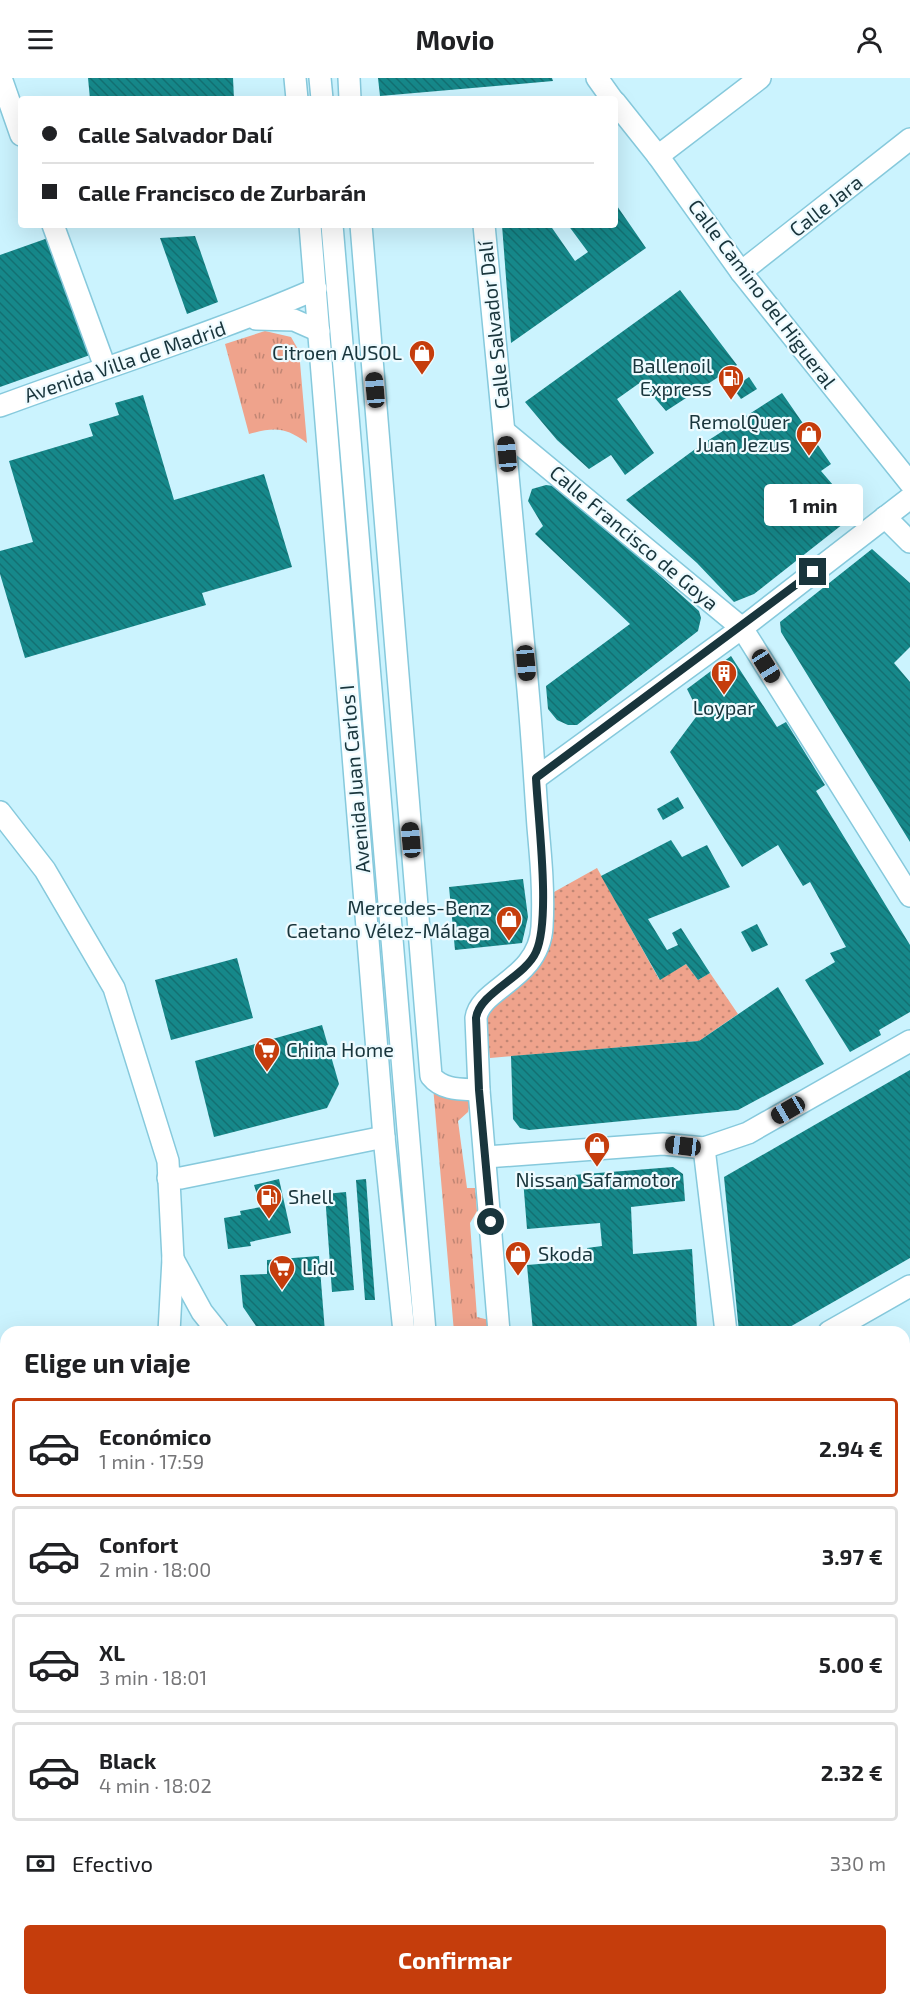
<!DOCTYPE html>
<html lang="es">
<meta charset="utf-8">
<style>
body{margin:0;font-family:"Exo 2",sans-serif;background:#f2f2f2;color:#202124;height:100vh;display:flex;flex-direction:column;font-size:22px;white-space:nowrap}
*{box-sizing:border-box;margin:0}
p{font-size:20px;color:#757577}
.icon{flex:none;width:33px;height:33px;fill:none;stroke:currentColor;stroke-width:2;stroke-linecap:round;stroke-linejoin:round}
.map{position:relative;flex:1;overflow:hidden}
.drawer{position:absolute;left:0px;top:1248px;width:910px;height:680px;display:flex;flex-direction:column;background:#fff;border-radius:18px 18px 0 0;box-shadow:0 6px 24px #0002}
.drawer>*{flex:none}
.banner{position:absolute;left:18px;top:18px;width:600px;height:132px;border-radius:6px;box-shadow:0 6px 24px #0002;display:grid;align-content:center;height:132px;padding:0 24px;background:#fff}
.end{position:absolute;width:27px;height:27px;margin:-14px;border:8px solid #19353c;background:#fff;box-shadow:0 0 0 3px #fff}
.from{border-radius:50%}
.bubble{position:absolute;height:42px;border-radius:6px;background:#fff;box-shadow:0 6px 24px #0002;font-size:20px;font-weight:700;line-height:42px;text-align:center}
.car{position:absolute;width:18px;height:36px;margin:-18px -9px;border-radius:8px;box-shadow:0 0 4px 2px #0007;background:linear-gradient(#222 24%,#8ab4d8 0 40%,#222 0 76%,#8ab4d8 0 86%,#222 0)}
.banner b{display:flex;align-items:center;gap:21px;height:57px;font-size:22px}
.banner b+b{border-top:2px solid #e0e0e0}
.banner i{width:15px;height:15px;background:#202124}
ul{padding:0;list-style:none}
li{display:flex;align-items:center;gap:18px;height:99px;margin:0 12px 9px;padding:0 12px;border:3px solid #e0e0e0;border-radius:6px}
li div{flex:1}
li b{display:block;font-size:22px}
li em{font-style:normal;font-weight:700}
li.active{border-color:#c53d0c}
li>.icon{width:54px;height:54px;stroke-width:1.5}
h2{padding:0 24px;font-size:27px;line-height:72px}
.pay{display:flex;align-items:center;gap:15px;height:66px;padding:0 24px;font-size:22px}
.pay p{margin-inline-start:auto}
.button{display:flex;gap:12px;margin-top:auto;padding:12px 24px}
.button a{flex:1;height:69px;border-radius:6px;background:#c53d0c;color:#fff;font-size:24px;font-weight:700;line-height:69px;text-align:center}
header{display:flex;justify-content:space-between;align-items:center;height:78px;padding:0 24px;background:#fff;font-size:27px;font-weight:700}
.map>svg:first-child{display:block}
</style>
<header><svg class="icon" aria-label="menu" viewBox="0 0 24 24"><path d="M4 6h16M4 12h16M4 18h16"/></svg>Movio<svg class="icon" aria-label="person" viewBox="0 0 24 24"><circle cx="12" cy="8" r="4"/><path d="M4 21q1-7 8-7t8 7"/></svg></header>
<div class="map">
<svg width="910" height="1927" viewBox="0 0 910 1927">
<defs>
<pattern id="grass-tufts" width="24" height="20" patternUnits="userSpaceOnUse" patternTransform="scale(1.5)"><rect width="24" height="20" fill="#efa38c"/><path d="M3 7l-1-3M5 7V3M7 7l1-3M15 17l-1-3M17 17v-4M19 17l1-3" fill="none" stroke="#c18674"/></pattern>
<pattern id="garden-dots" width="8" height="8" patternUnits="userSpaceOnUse" patternTransform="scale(1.5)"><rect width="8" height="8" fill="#efa38c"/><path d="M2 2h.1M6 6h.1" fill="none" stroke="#c18674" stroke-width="1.8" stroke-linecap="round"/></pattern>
<pattern id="building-back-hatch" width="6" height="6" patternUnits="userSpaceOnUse" patternTransform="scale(1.5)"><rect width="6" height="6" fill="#16888a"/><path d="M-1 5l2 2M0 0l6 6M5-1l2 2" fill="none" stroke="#137072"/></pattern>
</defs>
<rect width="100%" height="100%" fill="#cbf3fe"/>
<g fill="url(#grass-tufts)">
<path d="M 265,253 L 291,259 L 299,273 L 307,365 C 285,349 275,349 249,356 L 225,266 Z"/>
<polygon points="433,1008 465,1019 470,1025 468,1034 458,1043 467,1110 475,1110 477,1133 470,1145 477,1239 489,1242 491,1254 454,1254"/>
</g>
<polygon fill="url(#garden-dots)" points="597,790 659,901 686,886 698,902 710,895 738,936 699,963 490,980 484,937 538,891 553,859 554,814"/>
<g fill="url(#building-back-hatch)">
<polygon points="88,0 233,0 234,21 90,21"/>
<polygon points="378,0 552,0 553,3 380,18"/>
<polygon points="615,125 646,170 511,265 502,147 550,147 575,183 588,174 568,147 615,147"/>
<polygon points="195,158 218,224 187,236 160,160"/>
<polygon points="48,160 90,277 0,309 0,177"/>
<polygon points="680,212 737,287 666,333 641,304 617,321 654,375 625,397 611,377 589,391 557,362 525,324"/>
<polygon points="749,299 757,311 741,321 733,310"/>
<polygon points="782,315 831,386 821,393 857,435 754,516 734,524 697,485 626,422 698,369"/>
<polygon points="143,317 174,422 264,396 292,489 202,515 206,527 25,580 0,496 0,473 33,464 9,383 93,358 89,346 119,337 115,325"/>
<polygon points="546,407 561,409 699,533 701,540 698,553 577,647 568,647 557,642 548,631 546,608 630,546 535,456 543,448 528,423 532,411"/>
<polygon points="872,471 910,505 910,569 894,585 910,604 910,764 781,554 780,544"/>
<polygon points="731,578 777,649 786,644 825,707 816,713 910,867 910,934 879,952 881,957 850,974 805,902 835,884 830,875 846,869 810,804 803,808 778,767 742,789 670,674 699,635 687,611"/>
<polygon points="678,719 684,730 663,742 657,731"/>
<polygon points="671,762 682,779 707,767 730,809 648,841 667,872 678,867 672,855 681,850 710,895 698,902 686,886 660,902 601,798"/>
<polygon points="523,801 528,839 522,865 455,872 449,809"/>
<polygon points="757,846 768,867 752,874 741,854"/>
<polygon points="237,880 253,940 171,962 155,902"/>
<polygon points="778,909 824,986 738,1032 529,1052 520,1050 513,1041 511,978 699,963"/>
<polygon points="322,947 339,1006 327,1030 214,1059 195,983"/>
<polygon points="910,992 910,1180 781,1254 739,1254 724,1099"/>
<polygon points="673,1089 683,1096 685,1123 631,1129 633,1176 692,1171 697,1251 677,1254 533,1254 527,1187 587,1182 587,1170 602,1168 600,1145 527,1151 523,1101"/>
<polygon points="279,1101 291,1155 250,1164 251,1168 228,1171 224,1140 241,1137 240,1133 261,1129 254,1107"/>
<polygon points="366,1101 375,1222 365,1222 356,1102"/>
<polygon points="346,1114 354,1212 332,1214 325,1116"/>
<polygon points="319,1178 325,1254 260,1254 243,1229 240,1197 267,1196 267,1182"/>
<polygon points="910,1373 910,1429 904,1432 904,1376"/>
<polygon points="910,1510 910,1711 904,1714 904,1513"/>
</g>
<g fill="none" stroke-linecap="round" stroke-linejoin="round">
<g stroke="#86c9dc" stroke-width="24">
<g id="minor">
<polyline points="1,0 21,57"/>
<polyline points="295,0 297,21"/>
<polyline points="320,0 322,21"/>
<polyline points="349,0 350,21"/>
<polyline points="597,0 612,21"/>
<polyline points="615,24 658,78 741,194 910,405"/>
<polyline points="658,78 760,0"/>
<polyline points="53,147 105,289"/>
<polyline points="310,147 384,1059 404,1254"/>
<polyline points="332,147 425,1254"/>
<path d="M 361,147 L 431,998 C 443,1013 462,1011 479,1012"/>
<path d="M 484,147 C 498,292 512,436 525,581 C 531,637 534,693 538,749 C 541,782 544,815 542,849 C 539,901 480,910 476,940 L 479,1012 L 499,1254"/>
<polyline points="741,194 910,61"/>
<polyline points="256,241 294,242 319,253"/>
<path d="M 0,328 C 105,289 213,256 316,211"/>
<polyline points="504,353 742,550 910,818"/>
<polyline points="885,439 910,464"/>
<polyline points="536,700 742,550 910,420"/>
<polyline points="0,734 45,792 114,910 168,1083 173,1181 169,1254"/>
<polyline points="704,1070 726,1254"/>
<polyline points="486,1079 663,1066 704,1070 748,1055 910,963"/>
<polyline points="168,1100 181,1100 384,1059"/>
<polyline points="173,1181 202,1234 218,1254"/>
<polyline points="829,1254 910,1208"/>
<polyline points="904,1479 910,1476"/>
<polyline points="0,1553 6,1552"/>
<polyline points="0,1575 6,1575"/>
<polyline points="904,1732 910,1729"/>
<polyline points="372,1922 373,1927"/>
<polyline points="440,1922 441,1927"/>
<polyline points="471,1922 472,1927"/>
</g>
</g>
<use href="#minor" stroke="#fff" stroke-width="21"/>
</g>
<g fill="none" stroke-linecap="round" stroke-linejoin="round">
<path stroke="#19353c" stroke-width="8" d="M 491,1144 L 479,1012 L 476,940 C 479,915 525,899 536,874 C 551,842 538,740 536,700 L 813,494"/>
</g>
<defs>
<g id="shop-pin" transform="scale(1.35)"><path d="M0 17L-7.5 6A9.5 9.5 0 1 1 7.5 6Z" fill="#c53d0c" stroke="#eefbff"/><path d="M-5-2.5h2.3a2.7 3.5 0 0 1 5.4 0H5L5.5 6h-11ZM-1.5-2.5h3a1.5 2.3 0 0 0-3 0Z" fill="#fff"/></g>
<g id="fuel-pin" transform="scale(1.35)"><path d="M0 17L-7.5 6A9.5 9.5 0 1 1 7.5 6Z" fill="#c53d0c" stroke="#eefbff"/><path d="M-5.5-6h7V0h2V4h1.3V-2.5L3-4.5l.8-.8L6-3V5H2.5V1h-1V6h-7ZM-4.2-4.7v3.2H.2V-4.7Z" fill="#fff"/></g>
<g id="building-pin" transform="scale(1.35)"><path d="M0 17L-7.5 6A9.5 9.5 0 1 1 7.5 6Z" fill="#c53d0c" stroke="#eefbff"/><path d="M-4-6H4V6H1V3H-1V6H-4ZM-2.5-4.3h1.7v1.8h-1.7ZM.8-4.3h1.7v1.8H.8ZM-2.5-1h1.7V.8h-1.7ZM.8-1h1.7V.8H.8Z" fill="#fff"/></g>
<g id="supermarket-pin" transform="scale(1.35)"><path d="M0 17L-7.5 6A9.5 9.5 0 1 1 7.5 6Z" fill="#c53d0c" stroke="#eefbff"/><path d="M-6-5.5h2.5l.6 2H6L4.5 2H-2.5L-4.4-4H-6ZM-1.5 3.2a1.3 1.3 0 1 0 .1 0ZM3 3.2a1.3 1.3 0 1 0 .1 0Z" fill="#fff"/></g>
</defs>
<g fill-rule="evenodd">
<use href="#shop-pin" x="422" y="275"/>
<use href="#fuel-pin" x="731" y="300"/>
<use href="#shop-pin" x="809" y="356"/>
<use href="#building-pin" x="724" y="595"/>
<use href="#shop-pin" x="509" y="841"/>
<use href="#supermarket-pin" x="267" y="972"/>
<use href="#shop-pin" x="597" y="1067"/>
<use href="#fuel-pin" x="269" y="1119"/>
<use href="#shop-pin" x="518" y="1176"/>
<use href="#supermarket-pin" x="282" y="1190"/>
</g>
<g text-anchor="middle" stroke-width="4.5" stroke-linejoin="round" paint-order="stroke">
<g font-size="20" fill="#19353c" stroke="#eefbff">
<text transform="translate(826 128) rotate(-38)" y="7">Calle Jara</text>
<text transform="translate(762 216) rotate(53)" y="7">Calle Camino del Higueral</text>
<text transform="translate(494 247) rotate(-96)" y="7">Calle Salvador Dalí</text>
<text transform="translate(125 284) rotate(-19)" y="7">Avenida Villa de Madrid</text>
<text transform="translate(634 460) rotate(40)" y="7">Calle Francisco de Goya</text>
<text transform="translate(355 701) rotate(-95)" y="7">Avenida Juan Carlos I</text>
</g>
<g font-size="20" fill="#19353c" stroke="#eefbff" text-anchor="end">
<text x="402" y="282">Citroen AUSOL</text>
<text x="712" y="295">Ballenoil<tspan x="712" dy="23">Express</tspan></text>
<text x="790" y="351">RemolQuer<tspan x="790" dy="23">Juan Jezus</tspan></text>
<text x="724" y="637" text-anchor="middle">Loypar</text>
<text x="490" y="837">Mercedes-Benz<tspan x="490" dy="23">Caetano Vélez-Málaga</tspan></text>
<text x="286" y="979" text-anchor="start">China Home</text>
<text x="597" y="1109" text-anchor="middle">Nissan Safamotor</text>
<text x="288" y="1126" text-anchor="start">Shell</text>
<text x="538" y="1183" text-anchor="start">Skoda</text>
<text x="302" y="1197" text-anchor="start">Lidl</text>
</g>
</g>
</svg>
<i class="end from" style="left:491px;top:1144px"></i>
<i class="end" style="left:813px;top:494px"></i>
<div class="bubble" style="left:764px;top:406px;width:99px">1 min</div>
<i class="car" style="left:375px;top:312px;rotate:355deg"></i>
<i class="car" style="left:507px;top:376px;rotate:355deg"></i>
<i class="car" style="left:526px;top:585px;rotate:175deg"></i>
<i class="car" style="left:766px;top:588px;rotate:148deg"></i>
<i class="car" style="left:411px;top:762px;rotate:355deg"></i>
<i class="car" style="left:788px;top:1032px;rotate:240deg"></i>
<i class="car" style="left:683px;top:1068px;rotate:277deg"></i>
<div class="banner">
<b><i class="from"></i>Calle Salvador Dalí</b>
<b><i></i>Calle Francisco de Zurbarán</b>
</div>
<section class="drawer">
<h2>Elige un viaje</h2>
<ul>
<li class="active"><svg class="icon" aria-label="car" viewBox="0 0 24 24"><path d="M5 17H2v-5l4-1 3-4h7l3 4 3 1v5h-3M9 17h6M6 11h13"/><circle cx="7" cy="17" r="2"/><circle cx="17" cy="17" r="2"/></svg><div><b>Económico</b><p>1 min · 17:59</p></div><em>2.94 €</em></li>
<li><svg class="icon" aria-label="car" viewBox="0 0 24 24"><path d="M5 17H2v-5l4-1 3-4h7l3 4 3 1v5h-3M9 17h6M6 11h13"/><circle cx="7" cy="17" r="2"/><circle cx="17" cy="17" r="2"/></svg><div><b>Confort</b><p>2 min · 18:00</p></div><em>3.97 €</em></li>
<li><svg class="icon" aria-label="car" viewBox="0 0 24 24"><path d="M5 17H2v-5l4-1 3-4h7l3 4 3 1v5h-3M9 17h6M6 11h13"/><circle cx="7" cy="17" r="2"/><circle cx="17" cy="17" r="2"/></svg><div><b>XL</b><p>3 min · 18:01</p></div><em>5.00 €</em></li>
<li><svg class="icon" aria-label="car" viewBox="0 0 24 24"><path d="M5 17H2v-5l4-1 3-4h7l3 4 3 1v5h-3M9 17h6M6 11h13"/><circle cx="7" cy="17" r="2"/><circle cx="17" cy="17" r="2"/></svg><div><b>Black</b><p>4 min · 18:02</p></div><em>2.32 €</em></li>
</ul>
<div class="pay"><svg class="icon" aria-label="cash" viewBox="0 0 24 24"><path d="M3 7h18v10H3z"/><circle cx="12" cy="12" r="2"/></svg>Efectivo<p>330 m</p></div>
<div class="button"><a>Confirmar</a></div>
</section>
</div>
